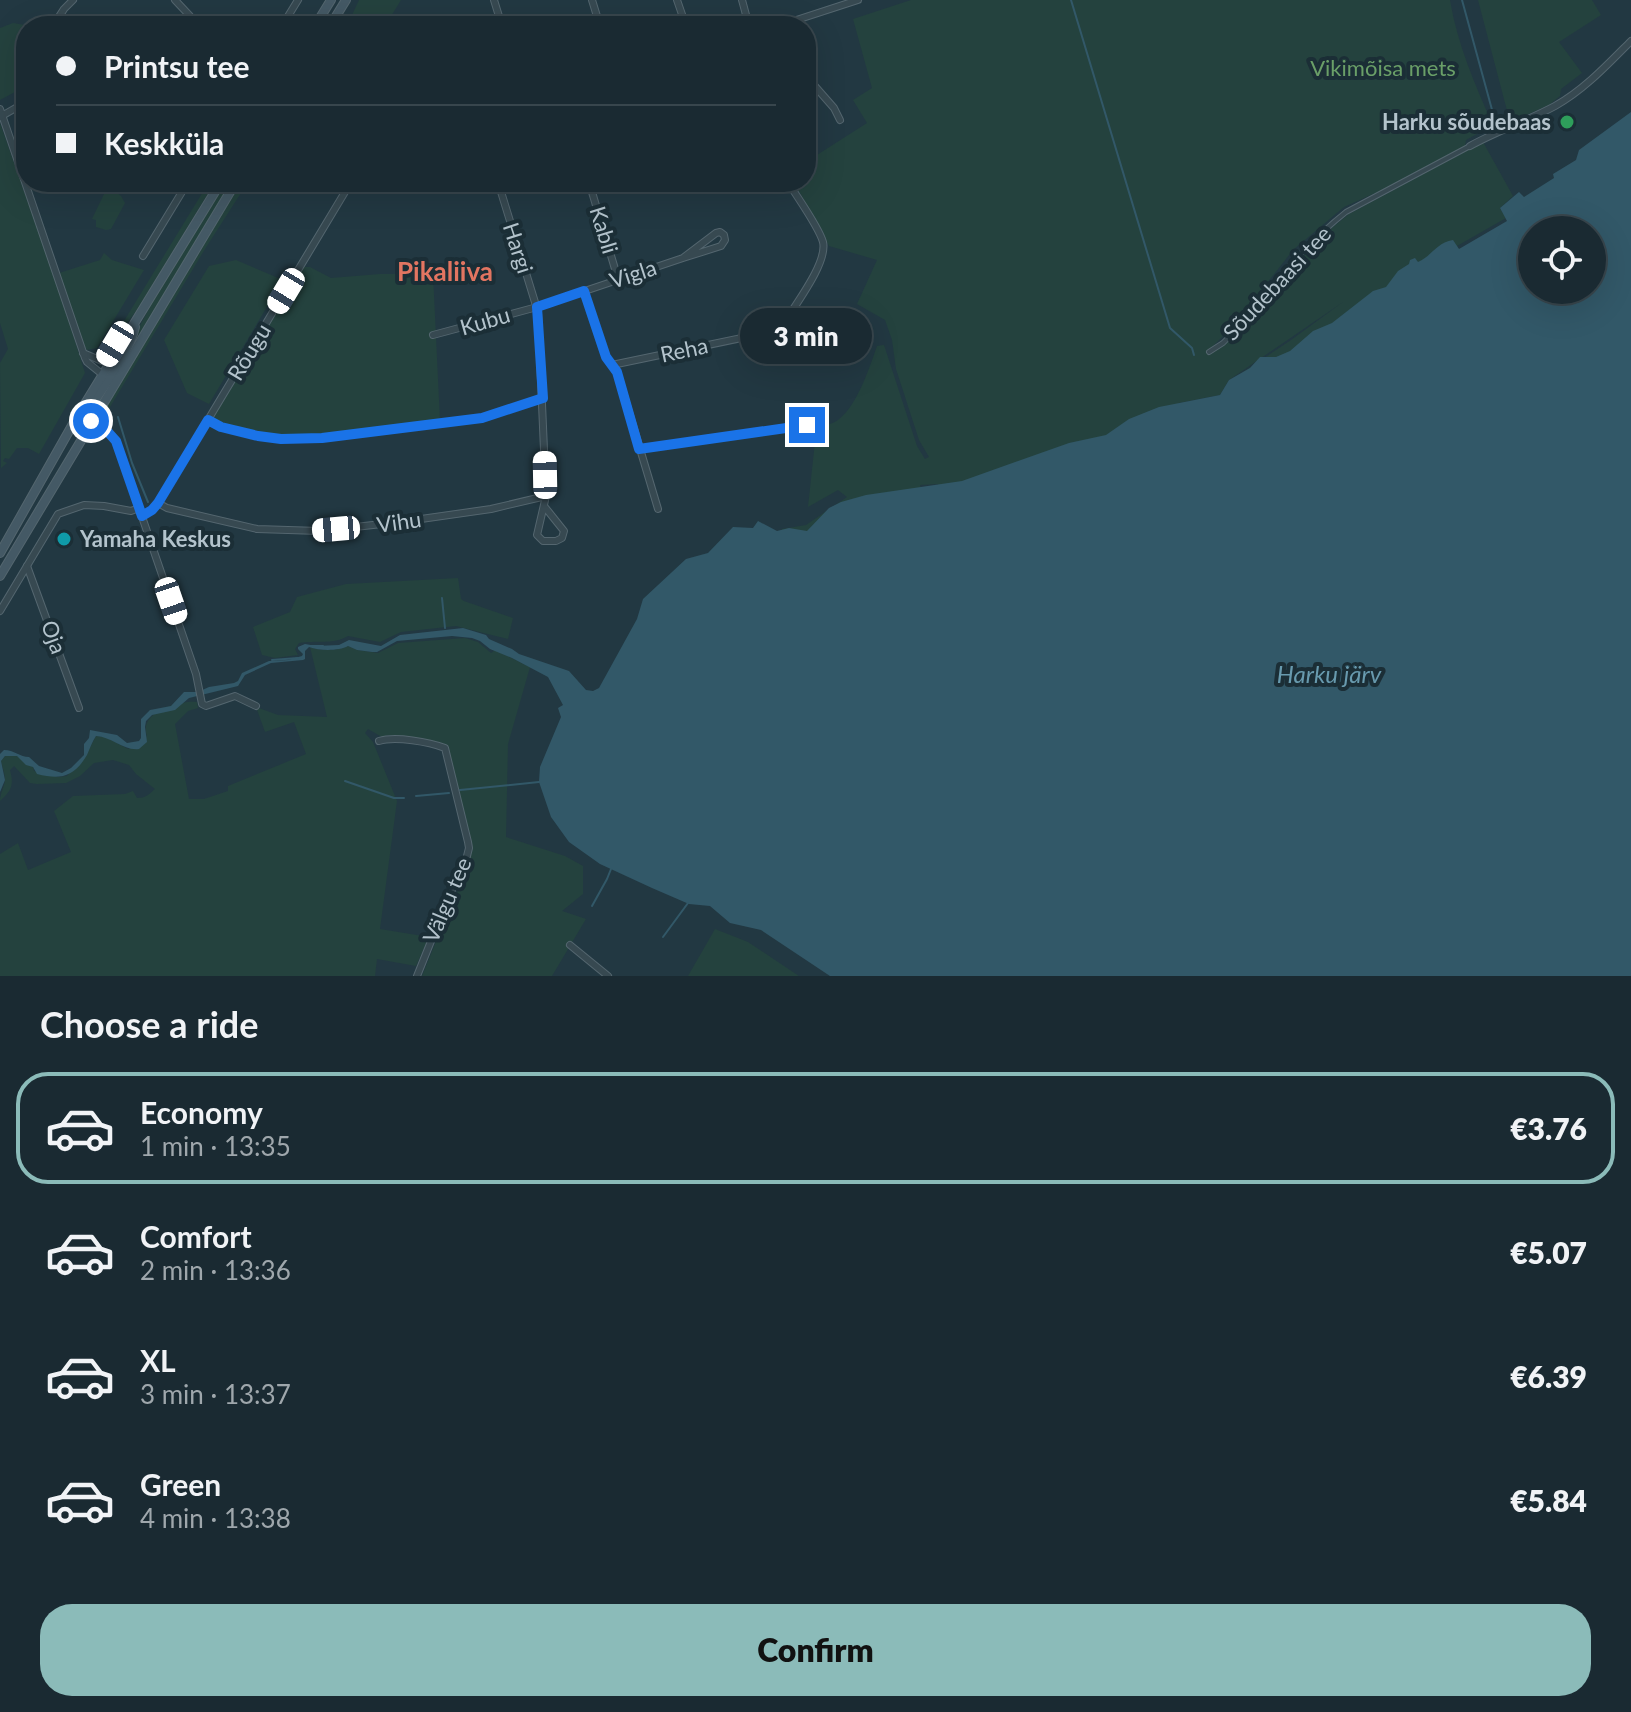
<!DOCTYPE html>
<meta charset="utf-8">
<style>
body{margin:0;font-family:Lato,sans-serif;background:#23323a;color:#f1f3f6;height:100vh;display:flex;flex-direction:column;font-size:30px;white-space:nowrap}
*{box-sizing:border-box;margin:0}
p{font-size:26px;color:#9fa7ac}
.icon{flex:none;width:44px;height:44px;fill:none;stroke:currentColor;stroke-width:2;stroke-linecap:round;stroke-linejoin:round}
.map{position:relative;height:976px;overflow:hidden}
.side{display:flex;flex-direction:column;background:#1a2a32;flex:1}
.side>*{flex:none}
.banner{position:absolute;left:16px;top:16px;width:800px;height:176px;border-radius:32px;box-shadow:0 8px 32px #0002,0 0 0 2px #38464d;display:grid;align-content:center;height:176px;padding:0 40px;background:#1a2a32}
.tools{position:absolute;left:1518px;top:216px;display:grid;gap:16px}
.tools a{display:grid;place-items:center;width:88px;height:88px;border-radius:50%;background:#1a2a32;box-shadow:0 8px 32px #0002,0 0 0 2px #38464d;font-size:40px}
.end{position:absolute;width:36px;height:36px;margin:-18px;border:10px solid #1a73e8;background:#fff;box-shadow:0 0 0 4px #fff}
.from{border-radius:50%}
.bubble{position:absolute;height:56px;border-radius:28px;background:#1a2a32;box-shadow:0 8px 32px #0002,0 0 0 2px #38464d;font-size:26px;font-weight:800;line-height:56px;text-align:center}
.car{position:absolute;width:24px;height:48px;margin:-24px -12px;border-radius:10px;box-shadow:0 0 6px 2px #0007;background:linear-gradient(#fff 24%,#345 0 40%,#fff 0 76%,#345 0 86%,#fff 0)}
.banner b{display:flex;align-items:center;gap:28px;height:76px;font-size:30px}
.banner b+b{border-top:2px solid #38464d}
.banner i{width:20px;height:20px;background:#f1f3f6}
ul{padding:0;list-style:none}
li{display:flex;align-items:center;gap:24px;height:112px;margin:0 16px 12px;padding:0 24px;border:4px solid transparent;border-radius:32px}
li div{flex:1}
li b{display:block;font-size:30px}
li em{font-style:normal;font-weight:800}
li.on{border-color:#8bbbb9}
li>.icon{width:72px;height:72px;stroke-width:1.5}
h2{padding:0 40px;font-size:36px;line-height:96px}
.action{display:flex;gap:16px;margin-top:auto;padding:16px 40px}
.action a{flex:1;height:92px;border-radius:32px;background:#8bbbb9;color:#111;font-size:32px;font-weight:800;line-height:92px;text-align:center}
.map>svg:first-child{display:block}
</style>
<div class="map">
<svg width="1631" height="976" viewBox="0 0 1631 976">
<rect width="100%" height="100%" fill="#223842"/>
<g fill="#24423e">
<polygon points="359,0 401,0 385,26 347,26"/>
<path d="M 911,0 L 1450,0 C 1457,43 1475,85 1493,125 L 1466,140 L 1465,146 L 1402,181 L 1344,207 L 1293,250 L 1233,326 L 1212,347 L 1214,352 L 1240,330 L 1278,280 L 1313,243 L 1349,214 L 1483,142 L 1513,196 L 1500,208 L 1506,218 L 1457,246 L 1459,249 L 1417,293 L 1222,398 L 1231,380 L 1291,340 L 1343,302 L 1229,380 L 1220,395 L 1179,403 L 1151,430 L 936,505 L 938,484 L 920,485 L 923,493 L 841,533 L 781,534 L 782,529 L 806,525 L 847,497 L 838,490 L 808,507 L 816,432 L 819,427 C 825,425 833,424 838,420 C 857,406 869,369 877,346 L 884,345 L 917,446 L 925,459 L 929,457 L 919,440 L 896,369 L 892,340 L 885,320 L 857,304 L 877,260 L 829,246 L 794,182 L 806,182 L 806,162 L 867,123 L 853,100 L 872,88 L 853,19 Z"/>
<polygon points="1478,0 1592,0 1601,15 1559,42 1582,73 1561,89 1560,96 1549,105 1510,122"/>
<polygon points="13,23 31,26 26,26 26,86 0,100 0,28"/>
<polygon points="0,123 60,293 85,373 39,454 28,448 17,448 9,459 5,458 3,461 7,463 1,468 0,363 8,349 0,323"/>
<polygon points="209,182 215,182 137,310 120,332 107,354 102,357"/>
<polygon points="225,182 232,182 124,361 122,360 155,297"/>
<polygon points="241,182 248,182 205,249 101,422 101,416 104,409"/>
<polygon points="114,190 121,196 125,203 111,229 106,230 96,227 96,220 92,219 104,194"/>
<polygon points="104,253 112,260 144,270 97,348 87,350 83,344 59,273 100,260"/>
<polygon points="236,260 283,280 209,404 187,393 164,340 209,266"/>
<path d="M 304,267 L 310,267 L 331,278 L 380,274 L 433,274 L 440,421 C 369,430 284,448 216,421 L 214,415 Z"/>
<path d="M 458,578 L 461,599 L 464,601 L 513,618 L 508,639 L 456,626 L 401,632 L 380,642 L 348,636 C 333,645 316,640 299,643 L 295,649 L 298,655 L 275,658 L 262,655 L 253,627 L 290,612 L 297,597 L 346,584 Z"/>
<path d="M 465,638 L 478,642 L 491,653 L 494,651 L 497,651 L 530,667 L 508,744 L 506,837 L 565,856 L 583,866 L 583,894 L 562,911 L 586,919 L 552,976 L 422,976 L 448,912 L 459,889 L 468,875 L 471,862 L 469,859 L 471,848 L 447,747 L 438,742 L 388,735 L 382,737 L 368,729 L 365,733 L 373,742 L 397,801 L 380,929 L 429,937 L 416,966 L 377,959 L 375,976 L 0,976 L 0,854 L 18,843 L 28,870 L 71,852 L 54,811 L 73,796 L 125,794 L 133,791 L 137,798 C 146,798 148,795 155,789 L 136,774 L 129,765 L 113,760 L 94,763 L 80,776 L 66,783 L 37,784 L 30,783 L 14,766 L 10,770 C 14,785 12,790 0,801 C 0,793 5,786 5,779 C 5,773 2,767 1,761 L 5,756 L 17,756 L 33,766 L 34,771 L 58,777 L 67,776 L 88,751 L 96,736 L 106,737 L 128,749 L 147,736 C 138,712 179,700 197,702 L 198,708 L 188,711 L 175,724 L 189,799 L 204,799 L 228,791 L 228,786 L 306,754 L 294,722 L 265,732 L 256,707 L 278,715 L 327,717 L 310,647 C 320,651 338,651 348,646 L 357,650 L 378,653 L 398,643 Z"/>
<polygon points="715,929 748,942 799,976 688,976"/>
</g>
<path fill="#325868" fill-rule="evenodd" d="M 1631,112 L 1631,976 L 830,976 L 761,930 L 730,923 L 710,906 L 689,904 L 652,888 L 600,864 L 569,842 L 551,817 L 539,782 L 540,767 L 561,717 L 558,708 L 563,705 L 548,677 L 512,658 L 490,649 L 480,641 L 472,638 L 452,636 L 397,641 L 377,652 L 372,652 L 357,650 L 348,646 C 339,651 320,651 309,647 L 305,651 L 305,659 L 303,660 L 271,663 L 245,675 L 238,686 L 189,698 L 175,710 L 152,715 L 146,721 L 145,727 L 147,742 L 139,749 C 124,751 112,737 96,736 C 92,742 90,748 87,755 C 74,777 61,780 37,774 L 33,767 L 26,765 L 17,756 L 5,756 L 1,761 L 5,780 L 0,792 L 0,754 L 4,750 C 14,750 20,757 29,757 L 39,766 L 62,773 L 71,768 L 84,755 L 84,744 L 89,738 L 90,730 L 117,735 L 127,743 L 139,741 L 141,738 L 141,719 L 150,710 L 171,706 L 184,692 L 198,692 L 209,687 L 234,683 L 238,681 L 242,673 L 269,661 L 288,660 L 302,656 L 303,654 L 298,649 L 298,647 L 305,644 L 316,646 L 339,645 L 349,640 L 381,646 L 400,635 L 463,628 L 486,635 L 489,639 L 512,649 L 519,654 L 569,671 L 586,690 L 593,691 L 599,688 L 637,619 L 643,599 L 686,559 L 708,553 L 733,527 L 753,528 L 758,521 L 777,531 L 789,528 L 807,531 L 829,508 L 841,502 L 866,495 L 962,481 L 1069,443 L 1106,435 L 1129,419 L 1159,407 L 1220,395 L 1229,380 L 1250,368 L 1260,357 L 1276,357 L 1290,351 L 1313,331 L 1332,323 L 1373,291 L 1386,287 L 1398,271 L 1409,264 L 1410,260 L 1415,258 L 1418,262 C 1433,255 1436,243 1453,240 L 1459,249 L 1507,221 L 1500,208 L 1519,192 L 1524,197 L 1554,178 L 1553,174 L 1576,160 L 1579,150 ZM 1532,230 L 1592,230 L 1592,290 L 1532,290 Z"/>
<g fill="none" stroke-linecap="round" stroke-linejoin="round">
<g stroke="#325868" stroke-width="2">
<polyline points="1071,0 1170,328 1192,348 1194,355"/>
<polyline points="1462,0 1497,128"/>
<polyline points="118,417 132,463 148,502"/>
<polyline points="442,598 445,628"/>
<polyline points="309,646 323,646"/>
<polyline points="272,660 298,658"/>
<polyline points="345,781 394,798 404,798"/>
<polyline points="460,790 539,782"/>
<polyline points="416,796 449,793"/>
<polyline points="592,906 607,879 611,869"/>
<polyline points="663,937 688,903"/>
</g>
<g stroke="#54666f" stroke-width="6">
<path id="pedestrian" d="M 1209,352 L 1223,343 L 1232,334 C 1268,290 1302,247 1346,212 L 1470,146"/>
</g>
<g stroke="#54666f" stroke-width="8">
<g id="minor">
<polyline points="175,0 190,16 195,26"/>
<polyline points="494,0 502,26"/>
<polyline points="592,0 600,26"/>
<polyline points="677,0 686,26"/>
<polyline points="742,0 749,26"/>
<polyline points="53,26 64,9 73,0"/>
<polyline points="282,26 298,0"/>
<polyline points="778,26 858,0"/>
<polyline points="806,76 834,108 840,120"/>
<polyline points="0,109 85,358 87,362 103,375"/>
<polyline points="0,117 26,102"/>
<path d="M 1470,146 C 1497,131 1527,121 1555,106 C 1584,90 1608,64 1631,41"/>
<polyline points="498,182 538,312 546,496 537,535 543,541 556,541 562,538 564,531 544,506"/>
<polyline points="589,182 618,279"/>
<polyline points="592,191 619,182"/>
<polyline points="143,256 188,182"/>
<polyline points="584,291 606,357 617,372 658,509"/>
<polyline points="433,335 537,307 683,258 716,233 720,232 724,235 725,240 721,246 683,258"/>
<path d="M 83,353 L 102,361 C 113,356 109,347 123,341"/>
<path d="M 612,365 L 775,331 L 783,325 C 794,306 828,263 823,242 C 819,227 797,197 788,182"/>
<polyline points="78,415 102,427 116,441 196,674 202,704 206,706 235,696 256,706"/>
<polyline points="208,420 221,427 258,436 281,439 322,438 482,418 543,398"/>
<polyline points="639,449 819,423"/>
<polyline points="158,503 167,508 257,529 319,531 400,522 491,509 546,496"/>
<polyline points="142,516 152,510 158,503 351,182"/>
<polyline points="27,566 79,708"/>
<polyline points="0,611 58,514 84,505 104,506 131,511 139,508"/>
<path d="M 379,741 C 396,736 429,742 445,748 L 468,842 L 469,848 L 466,860 L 450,894 L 417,976"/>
<polyline points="570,945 608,976"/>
</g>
</g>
<g stroke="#54666f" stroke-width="10">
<g id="secondary">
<polyline points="315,26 331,0"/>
<polyline points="330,26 346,0"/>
<path d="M 91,421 L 89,416 L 90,408 C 105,384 129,354 135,327"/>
<polyline points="0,553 78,415 221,182"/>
<polyline points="0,576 236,182"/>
</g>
</g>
<use href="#pedestrian" stroke="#374951" stroke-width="4"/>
<use href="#minor" stroke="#374951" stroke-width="6"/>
<use href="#secondary" stroke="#445965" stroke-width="8"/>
</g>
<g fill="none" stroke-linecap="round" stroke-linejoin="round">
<polyline stroke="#1a73e8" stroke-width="10" points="91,421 107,431 116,441 142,516 152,510 158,503 208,420 221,427 258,436 281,439 322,438 482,418 543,398 537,307 584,291 606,357 617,372 639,449 807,425"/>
</g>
<circle fill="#2e9e5b" stroke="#1b2e36" stroke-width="3" cx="1567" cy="122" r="8"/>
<circle fill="#0f9aa8" stroke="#1b2e36" stroke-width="3" cx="64" cy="539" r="8"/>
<g text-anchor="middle" stroke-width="8" stroke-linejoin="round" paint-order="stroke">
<g font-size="22" fill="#6a9f68" stroke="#1b2e36">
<text x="1383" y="76">Vikimõisa mets</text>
</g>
<g font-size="22" font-weight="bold" fill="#b3c3cc" stroke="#1b2e36" text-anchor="end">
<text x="1551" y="130">Harku sõudebaas</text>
<text x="80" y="547" text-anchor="start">Yamaha Keskus</text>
</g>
<g font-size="22" fill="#b3c3cc" stroke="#1b2e36">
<text transform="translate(604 230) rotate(73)" y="8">Kabli</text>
<text transform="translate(518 248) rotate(72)" y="8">Hargi</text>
<text transform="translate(633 274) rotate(-18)" y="8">Vigla</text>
<text transform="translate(1277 283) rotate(-47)" y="8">Sõudebaasi tee</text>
<text transform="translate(485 321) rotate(-16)" y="8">Kubu</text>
<text transform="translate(684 350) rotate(-12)" y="8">Reha</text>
<text transform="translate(249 352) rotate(-59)" y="8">Rõugu</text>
<text transform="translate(399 522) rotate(-8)" y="8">Vihu</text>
<text transform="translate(54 637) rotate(70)" y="8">Oja</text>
<text transform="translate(447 900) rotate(-67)" y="8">Välgu tee</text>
</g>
<g font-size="24" font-style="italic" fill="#689aae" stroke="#1b2e36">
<text x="1329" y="683">Harku järv</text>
</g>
<g font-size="26" font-weight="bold" fill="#e27561" stroke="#1b2e36">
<text x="445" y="281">Pikaliiva</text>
</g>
</g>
</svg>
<div class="tools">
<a><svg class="icon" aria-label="locate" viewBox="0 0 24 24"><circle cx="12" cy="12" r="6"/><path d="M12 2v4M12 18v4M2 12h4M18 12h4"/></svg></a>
</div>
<i class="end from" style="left:91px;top:421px"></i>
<i class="end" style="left:807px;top:425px"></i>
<div class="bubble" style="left:740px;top:308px;width:132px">3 min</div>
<i class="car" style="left:286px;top:291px;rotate:211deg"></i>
<i class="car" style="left:115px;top:344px;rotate:211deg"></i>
<i class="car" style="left:545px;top:475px;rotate:359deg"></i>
<i class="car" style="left:336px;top:529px;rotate:265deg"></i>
<i class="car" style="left:171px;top:601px;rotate:161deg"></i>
<div class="banner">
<b><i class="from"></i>Printsu tee</b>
<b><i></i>Keskküla</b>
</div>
</div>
<section class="side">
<h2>Choose a ride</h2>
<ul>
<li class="on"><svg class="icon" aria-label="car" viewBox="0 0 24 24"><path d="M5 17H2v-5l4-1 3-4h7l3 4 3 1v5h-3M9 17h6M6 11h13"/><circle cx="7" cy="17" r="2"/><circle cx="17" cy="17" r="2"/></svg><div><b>Economy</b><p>1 min · 13:35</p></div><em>€3.76</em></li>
<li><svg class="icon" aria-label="car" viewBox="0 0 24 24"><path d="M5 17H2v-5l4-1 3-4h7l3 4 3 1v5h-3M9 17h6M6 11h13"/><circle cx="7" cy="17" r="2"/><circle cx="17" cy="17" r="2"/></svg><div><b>Comfort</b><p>2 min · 13:36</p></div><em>€5.07</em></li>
<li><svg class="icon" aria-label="car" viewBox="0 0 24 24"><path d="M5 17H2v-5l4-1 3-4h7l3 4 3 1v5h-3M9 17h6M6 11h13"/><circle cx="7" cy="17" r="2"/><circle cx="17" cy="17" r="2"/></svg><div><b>XL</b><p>3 min · 13:37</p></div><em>€6.39</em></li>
<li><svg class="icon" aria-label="car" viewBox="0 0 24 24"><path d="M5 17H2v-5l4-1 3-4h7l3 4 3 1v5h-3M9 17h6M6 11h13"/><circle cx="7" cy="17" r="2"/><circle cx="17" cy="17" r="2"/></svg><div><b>Green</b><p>4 min · 13:38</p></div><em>€5.84</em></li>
</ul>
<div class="action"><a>Confirm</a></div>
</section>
